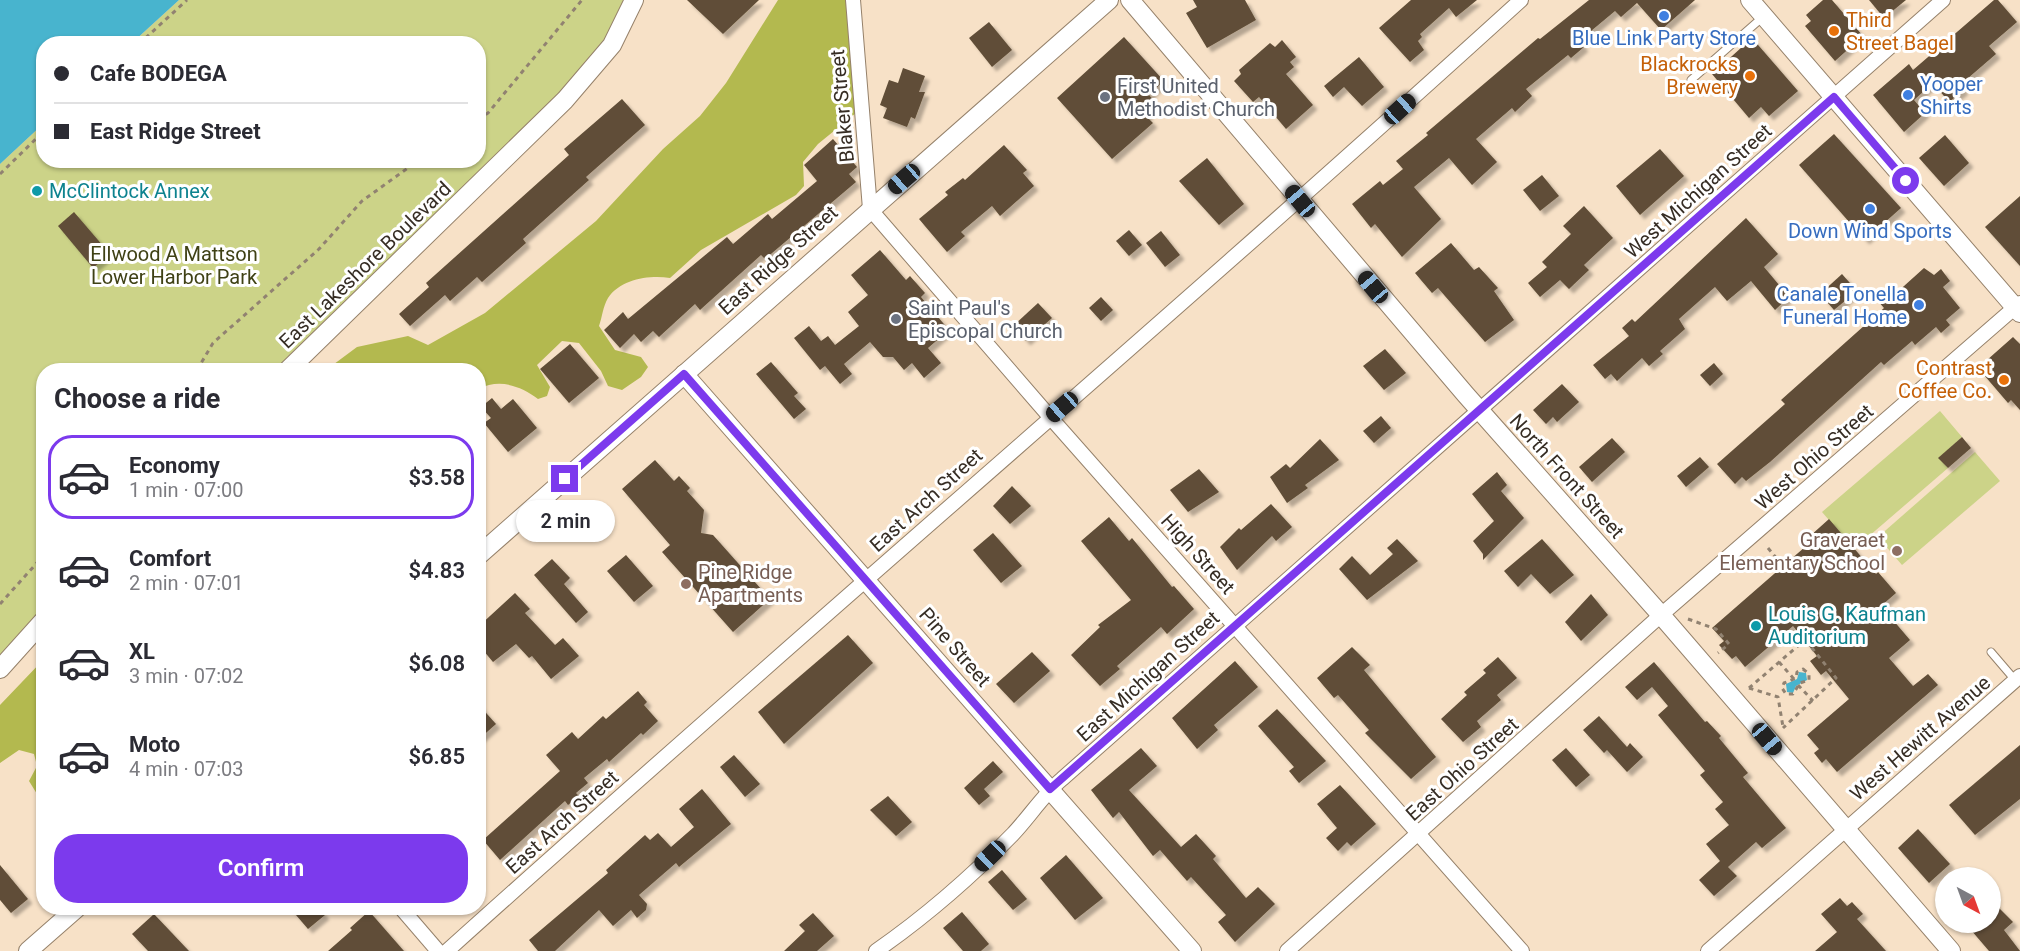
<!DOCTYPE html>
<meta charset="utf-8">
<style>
body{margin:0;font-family:Roboto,sans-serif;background:#f7f7f7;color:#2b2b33;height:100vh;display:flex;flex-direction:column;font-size:22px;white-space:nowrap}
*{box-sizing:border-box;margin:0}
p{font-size:20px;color:#7c7c81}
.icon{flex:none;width:33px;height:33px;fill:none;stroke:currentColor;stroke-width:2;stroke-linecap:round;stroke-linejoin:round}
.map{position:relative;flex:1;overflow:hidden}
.sheet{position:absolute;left:36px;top:363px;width:450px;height:552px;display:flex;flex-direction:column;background:#fff;border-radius:24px;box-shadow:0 2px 4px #0004}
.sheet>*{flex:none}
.guide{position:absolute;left:36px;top:36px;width:450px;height:132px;border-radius:24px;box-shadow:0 2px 4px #0004;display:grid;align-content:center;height:132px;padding:0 18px;background:#fff}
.needle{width:39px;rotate:139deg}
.controls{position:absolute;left:1935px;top:867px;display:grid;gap:12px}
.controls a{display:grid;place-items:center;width:66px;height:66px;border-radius:50%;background:#fff;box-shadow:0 2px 4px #0004;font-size:30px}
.end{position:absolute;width:27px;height:27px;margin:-14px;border:8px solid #7c3aed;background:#fff;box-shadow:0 0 0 3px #fff}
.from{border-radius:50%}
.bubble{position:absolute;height:42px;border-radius:21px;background:#fff;box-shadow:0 2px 4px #0004;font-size:20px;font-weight:600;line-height:42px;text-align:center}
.car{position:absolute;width:18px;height:36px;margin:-18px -9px;border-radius:8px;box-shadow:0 0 4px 2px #0007;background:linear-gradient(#222 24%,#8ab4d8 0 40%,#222 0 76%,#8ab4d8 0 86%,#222 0)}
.guide b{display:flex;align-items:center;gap:21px;height:57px;font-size:22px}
.guide b+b{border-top:2px solid #e1e1e2}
.guide i{width:15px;height:15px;background:#2b2b33}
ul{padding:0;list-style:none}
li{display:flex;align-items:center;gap:18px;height:84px;margin:0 12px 9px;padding:0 6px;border:3px solid transparent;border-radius:24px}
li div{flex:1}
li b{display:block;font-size:22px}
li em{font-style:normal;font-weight:600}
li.active{border-color:#7c3aed}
li>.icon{width:54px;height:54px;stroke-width:1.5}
h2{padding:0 18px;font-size:27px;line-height:72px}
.button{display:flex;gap:12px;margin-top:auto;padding:12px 18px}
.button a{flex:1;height:69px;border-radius:24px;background:#7c3aed;color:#fff;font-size:24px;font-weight:600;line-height:69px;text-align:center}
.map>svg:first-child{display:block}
</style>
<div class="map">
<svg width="2020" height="951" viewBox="0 0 2020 951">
<defs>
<filter id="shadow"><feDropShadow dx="4.5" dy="4.5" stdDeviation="1.5" flood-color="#0004"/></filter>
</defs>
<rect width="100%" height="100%" fill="#f7e1c7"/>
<g fill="#ccd388">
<polygon points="179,0 634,0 612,45 288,370 44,370 43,620 0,669 0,164 43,124 44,160 478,160 478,44 132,43"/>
<polygon points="1940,411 1962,437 1939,458 1948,468 1854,549 1822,512"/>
<polygon points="1975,452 2000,481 1902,565 1878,537"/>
</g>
<g fill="#b3b94f">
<path d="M 778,0 L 847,0 L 856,113 L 818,144 L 803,162 L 804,186 L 796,195 L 701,250 L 670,278 C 649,275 621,279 608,298 C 603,306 602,318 599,326 L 615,350 L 641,357 L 648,367 L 641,377 L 622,390 L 608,386 L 601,371 L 579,343 L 562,341 L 537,365 L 550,387 L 547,396 L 538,399 C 521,386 499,378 479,389 L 478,370 L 326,370 L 357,347 L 408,336 L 428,345 L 485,313 L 596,221 L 663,149 L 700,116 L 726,83 Z"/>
<polygon points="43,660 43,794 37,794 29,781 37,766 34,754 19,750 0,763 0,705"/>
</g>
<g fill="#48b4ce">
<polygon points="0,0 179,0 132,43 44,44 43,124 0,164"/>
<polygon points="1799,672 1806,673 1807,680 1796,686 1793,693 1787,692 1786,684 1797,679"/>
</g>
<g fill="#604e37" filter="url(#shadow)">
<polygon points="687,0 759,0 723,34"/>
<polygon points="1193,0 1245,0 1256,20 1207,48 1186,13 1197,7"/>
<polygon points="1411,0 1477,0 1456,17 1449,8 1420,34 1422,37 1418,41 1424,50 1410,62 1379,28"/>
<polygon points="1589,0 1695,0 1661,30 1637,3 1621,17 1615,11 1579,41 1584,47 1571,58 1568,55 1526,89 1532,96 1515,112 1512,108 1476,139 1497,162 1472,185 1449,158 1414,187 1441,219 1402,257 1375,224 1371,228 1352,204 1380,181 1383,185 1403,169 1396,161 1428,135 1426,133 1538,38 1540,39"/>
<polygon points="1823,0 1832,0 1863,36 1835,61 1805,26 1811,21 1806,15"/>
<polygon points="1869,0 1906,0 1884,18"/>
<polygon points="1994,0 1998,0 2017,22 1989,46 1996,54 1960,85 1964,90 1949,102 1933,83 1914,100 1925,113 1904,132 1873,95 1909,64 1913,70"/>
<polygon points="989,22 1012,50 992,67 969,38"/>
<polygon points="1124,37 1164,81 1149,95 1158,105 1146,116 1153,123 1112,159 1057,98"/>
<polygon points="1752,38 1798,91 1769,116 1761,107 1749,118 1712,74"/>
<polygon points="1282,40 1296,57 1290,62 1294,67 1286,74 1313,105 1286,129 1259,97 1253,102 1234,81 1241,74 1239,70 1270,43 1275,47"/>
<polygon points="1359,57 1384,87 1362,106 1344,87 1333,97 1324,86"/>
<polygon points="903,68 925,76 919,92 925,92 915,119 911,117 907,127 883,118 887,108 880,105 889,80 898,83"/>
<polygon points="622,99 645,125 586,177 589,180 523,239 526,243 482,282 477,277 450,301 445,295 410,326 399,314 429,287 426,283 569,155 564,149"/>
<polygon points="1834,134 1901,208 1865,240 1799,165"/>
<polygon points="1945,135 1969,163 1944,186 1919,158"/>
<polygon points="833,139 857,167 849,174 856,182 765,259 761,255 700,310 695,304 659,337 653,331 641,342 634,334 620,348 604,330 623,312 628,319 727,237 733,244 768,214 772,219 817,181 804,165"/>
<polygon points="1004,145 1027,170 1023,173 1034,186 1000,216 992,206 961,232 965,236 947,252 919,219 948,195 945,192 963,178 965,180"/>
<polygon points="1660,149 1684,176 1640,215 1616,186"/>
<polygon points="1207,158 1244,204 1219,225 1179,181"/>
<polygon points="1542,175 1559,196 1540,211 1523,190"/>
<polygon points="2020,196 2020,266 1985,227"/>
<polygon points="1584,206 1613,238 1584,265 1589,270 1569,289 1560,280 1540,297 1528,283 1547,267 1542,262 1571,234 1563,226"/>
<polygon points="74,212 110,254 93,268 58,226"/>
<polygon points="1746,218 1778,254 1764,267 1789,297 1775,310 1751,281 1727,301 1715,287 1679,319 1685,329 1660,351 1663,354 1649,366 1642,358 1617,381 1611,374 1605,379 1593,365 1629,336 1622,328 1632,319 1635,322"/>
<polygon points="1129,230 1142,245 1129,256 1116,241"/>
<polygon points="1161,231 1180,255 1165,267 1146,243"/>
<polygon points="1451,243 1474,270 1479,267 1498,288 1494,291 1514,320 1485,342 1438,288 1432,293 1415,273"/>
<polygon points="880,250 906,280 910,276 925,293 921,297 949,330 928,348 941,363 924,378 912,363 904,370 893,357 883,357 870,342 844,364 852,374 840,384 825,366 820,370 794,338 809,326 821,341 828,336 835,345 859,326 848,312 868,295 851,275"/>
<polygon points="1924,268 1934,275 1941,269 1950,281 1943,287 1960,308 1946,320 1950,325 1941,333 1936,327 1915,345 1912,341 1884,365 1881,362 1770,462 1746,481 1742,477 1735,484 1717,464 1785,404 1781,400 1884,308 1878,301 1890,291 1894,295"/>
<polygon points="1842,274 1857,291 1834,310 1820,294"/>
<polygon points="1101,297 1113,310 1101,321 1089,308"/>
<polygon points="1038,303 1052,318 1026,341 1013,326"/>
<polygon points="2013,337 2020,344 2020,410 2011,400 2008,403 1978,368"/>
<polygon points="570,344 599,378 569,403 540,369"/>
<polygon points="1385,349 1406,373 1384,390 1363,366"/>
<polygon points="771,362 798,393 794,396 806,409 794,419 756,374"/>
<polygon points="1714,363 1723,374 1710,386 1700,375"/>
<polygon points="1562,384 1579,402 1557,422 1553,417 1546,424 1533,410"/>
<polygon points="492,398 501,409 513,399 537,428 508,452 484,423 491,418 481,407"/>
<polygon points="1381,416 1391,428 1374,443 1363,431"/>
<polygon points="1962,437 1971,448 1948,468 1938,458"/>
<polygon points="1612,438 1625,452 1592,482 1579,467"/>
<polygon points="1320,439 1339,460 1305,485 1308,488 1287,503 1270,477 1286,464 1290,468"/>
<polygon points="1700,457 1709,467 1686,487 1677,476"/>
<polygon points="655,460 674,481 679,476 690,488 687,491 704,510 701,533 713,535 770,599 733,632 662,552 670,545 622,489"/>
<polygon points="1199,469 1219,492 1188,512 1170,490"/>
<polygon points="1497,472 1507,485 1501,491 1524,518 1483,560 1483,554 1473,541 1494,521 1472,494"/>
<polygon points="1012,486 1031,506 1010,524 993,506"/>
<polygon points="1271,504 1292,527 1276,541 1272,536 1237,570 1220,547 1239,528 1241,530"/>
<polygon points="1109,517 1129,541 1132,538 1172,587 1174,586 1194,609 1167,634 1161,627 1117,666 1120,669 1100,686 1071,655 1100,627 1098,625 1131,600 1081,541"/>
<polygon points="1829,519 1876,574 1878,572 1896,593 1881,606 1910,640 1889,658 1913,686 1928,674 1938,685 1837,772 1826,759 1822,763 1814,753 1819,749 1807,735 1849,699 1826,671 1821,675 1810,661 1817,656 1793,626 1745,667 1736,656 1732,659 1719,645 1724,641 1712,628 1813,540 1810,536"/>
<polygon points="993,533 1022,566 1001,583 973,550"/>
<polygon points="1397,539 1418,561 1367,600 1339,569 1352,556 1370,575 1393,554 1387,548"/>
<polygon points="1542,539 1574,575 1550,594 1531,574 1518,587 1504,571"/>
<polygon points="626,555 653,586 634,602 607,571"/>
<polygon points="552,559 570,578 564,584 588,612 576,623 534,575"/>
<polygon points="515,593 530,609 525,613 555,645 563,638 579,656 551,679 532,656 529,658 516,644 493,662 478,644 478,627"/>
<polygon points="1591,594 1608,615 1581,641 1565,622"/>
<polygon points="848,635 873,663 784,744 758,712"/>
<polygon points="1352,647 1370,665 1364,670 1436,757 1411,779 1365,733 1369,730 1338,695 1334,698 1317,678"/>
<polygon points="1032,652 1050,671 1014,703 996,684"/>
<polygon points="1498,657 1517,678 1497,695 1501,700 1477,721 1481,727 1463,742 1441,719 1467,695 1464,692 1486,673 1483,670"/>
<polygon points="1235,661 1258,687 1214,725 1218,730 1197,749 1172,718"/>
<polygon points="1654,662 1705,722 1707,721 1721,736 1719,738 1748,773 1743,777 1786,828 1762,848 1756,842 1728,867 1737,876 1714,896 1699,880 1720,861 1706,844 1729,825 1715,809 1723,802 1700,775 1705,771 1658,715 1668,706 1652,687 1637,700 1625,687"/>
<polygon points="638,691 647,702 644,705 658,721 643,735 641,733 609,762 607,759 584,778 588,783 576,793 579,796 568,805 565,801 500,860 483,840 560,771 546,755 572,732 578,739 603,716 606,719"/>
<polygon points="478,704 496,724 478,740"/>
<polygon points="1277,709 1326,761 1299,783 1289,771 1294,767 1258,726"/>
<polygon points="1599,716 1627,747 1630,743 1643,757 1627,772 1607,750 1604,753 1583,730"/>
<polygon points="2020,745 2020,799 1975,835 1949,805"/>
<polygon points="1141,748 1157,766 1129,790 1181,847 1196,834 1216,856 1213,859 1246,898 1258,887 1275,904 1235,942 1218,922 1226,915 1191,877 1187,881 1160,850 1153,856 1119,812 1113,818 1091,790"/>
<polygon points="1566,748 1590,775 1576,787 1552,760"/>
<polygon points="734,755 760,784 745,797 720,767"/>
<polygon points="993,761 1003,772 984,789 990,796 979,805 964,788"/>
<polygon points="1340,785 1376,824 1351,846 1347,842 1338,851 1326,838 1337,828 1317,804"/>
<polygon points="702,789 731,824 679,867 676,863 639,895 647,904 646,910 637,918 631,910 613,926 599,910 555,951 538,951 529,940 608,873 606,870 645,835 650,840 658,833 671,847 694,827 679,809"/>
<polygon points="888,796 912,822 896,836 870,810"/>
<polygon points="1918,829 1950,864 1929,883 1898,848"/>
<polygon points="1066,855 1103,898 1075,920 1040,878"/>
<polygon points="0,865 28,899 11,913 0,900"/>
<polygon points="1002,870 1027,899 1013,910 988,882"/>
<polygon points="1840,898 1847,906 1852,902 1863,914 1857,919 1886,951 1815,951 1837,932 1821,914"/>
<polygon points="1990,899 2013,922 2004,930 2020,951 1989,951 1971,930 1979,922 1990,922"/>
<polygon points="290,908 319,908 325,915 308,929"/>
<polygon points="369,911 404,951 328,951 352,930 350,928"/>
<polygon points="962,912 989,944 981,951 963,951 943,928"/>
<polygon points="813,913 834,936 817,951 784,951 805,931 799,925"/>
<polygon points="154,914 189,951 148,951 132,934"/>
</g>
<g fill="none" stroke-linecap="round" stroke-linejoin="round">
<g stroke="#95816a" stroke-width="9">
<g id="lane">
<polyline points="1691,80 1764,16"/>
<polyline points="1991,652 2015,680"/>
</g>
</g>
<g stroke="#95816a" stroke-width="16">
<g id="street">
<polyline points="853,0 870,209 1050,417 1522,951"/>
<polyline points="401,908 438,951"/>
<path d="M 447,951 C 802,631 1167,322 1521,0"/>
<path d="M 876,951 C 925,917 971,877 1013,834 C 1030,816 1043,795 1062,779 L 1943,0"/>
<polyline points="1287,951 1661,615 2020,303"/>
<polyline points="1708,951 2020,676"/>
</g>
</g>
<g stroke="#95816a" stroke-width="20">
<g id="secondary">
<polyline points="1130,0 1466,395 1661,615 1951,951"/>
<polyline points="1750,0 2020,313"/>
<polyline points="288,370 565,100 612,45 634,0"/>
<polyline points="684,374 1192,951"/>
<polyline points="478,556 1109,0"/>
<polyline points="0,669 44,620"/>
<polyline points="28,951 77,908"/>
</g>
</g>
<g stroke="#918271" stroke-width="3" stroke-dasharray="4.5 4.5" stroke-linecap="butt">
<polyline points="139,44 187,0"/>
<polyline points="478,119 488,113 582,0"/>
<polyline points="0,174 44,131"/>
<polyline points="197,370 213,343 319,249 362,201 419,160"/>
<polyline points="1768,548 1778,560"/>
<polyline points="0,604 44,555"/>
<polyline points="1688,619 1716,629 1729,644 1718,653"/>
<polyline points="1779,662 1794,679"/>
<polygon points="1803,669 1809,674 1809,680 1800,683 1793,694 1786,694 1782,688 1784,683 1796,678 1797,672"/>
<polyline points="1798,685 1813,701"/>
<polyline points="1749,688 1799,645 1808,643 1836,678 1783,728"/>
<polyline points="1749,688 1778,697 1783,727"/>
</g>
<use href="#lane" stroke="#fff" stroke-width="7"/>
<use href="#street" stroke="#fff" stroke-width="14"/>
<use href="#secondary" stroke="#fff" stroke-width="18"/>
</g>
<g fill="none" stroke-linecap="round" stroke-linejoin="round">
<polyline stroke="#7c3aed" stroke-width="8" points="565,479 684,374 1050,789 1834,97 1906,181"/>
</g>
<g fill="#3f7fe0" stroke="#fff" stroke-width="2">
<circle cx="1664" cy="16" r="6"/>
<circle cx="1908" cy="95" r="6"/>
<circle cx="1870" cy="209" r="6"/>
<circle cx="1919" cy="305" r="6"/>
</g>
<g fill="#e8710a" stroke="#fff" stroke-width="2">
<circle cx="1834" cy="31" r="6"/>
<circle cx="1750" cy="76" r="6"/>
<circle cx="2004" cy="380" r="6"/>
</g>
<g fill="#6b7280" stroke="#fff" stroke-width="2">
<circle cx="1105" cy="97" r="6"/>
<circle cx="896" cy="319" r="6"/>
</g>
<g fill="#0f9aa8" stroke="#fff" stroke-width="2">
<circle cx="37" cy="191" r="6"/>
<circle cx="1756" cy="626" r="6"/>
</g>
<g fill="#8d6e63" stroke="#fff" stroke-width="2">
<circle cx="1897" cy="551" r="6"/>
<circle cx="686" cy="584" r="6"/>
</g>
<g text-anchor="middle" stroke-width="6" stroke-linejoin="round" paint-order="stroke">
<g font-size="20" fill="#c56008" stroke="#fff" text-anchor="end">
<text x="1846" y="27" text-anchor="start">Third<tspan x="1846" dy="23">Street Bagel</tspan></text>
<text x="1738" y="71">Blackrocks<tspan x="1738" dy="23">Brewery</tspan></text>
<text x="1992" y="375">Contrast<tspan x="1992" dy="23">Coffee Co.</tspan></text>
</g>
<g font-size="20" fill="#366cbe" stroke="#fff">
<text x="1664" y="45">Blue Link Party Store</text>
<text x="1920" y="91" text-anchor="start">Yooper<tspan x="1920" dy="23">Shirts</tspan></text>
<text x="1870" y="238">Down Wind Sports</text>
<text x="1907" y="301" text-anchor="end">Canale Tonella<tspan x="1907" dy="23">Funeral Home</tspan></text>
</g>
<g font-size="20" fill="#5b616d" stroke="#fff" text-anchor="start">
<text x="1117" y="93">First United<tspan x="1117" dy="23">Methodist Church</tspan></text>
<text x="908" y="315">Saint Paul's<tspan x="908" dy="23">Episcopal Church</tspan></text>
</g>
<g font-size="20" fill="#362d24" stroke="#fff">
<text transform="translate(842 106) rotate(-95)" y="7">Blaker Street</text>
<text transform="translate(1698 191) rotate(-42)" y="7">West Michigan Street</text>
<text transform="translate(778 260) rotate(-42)" y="7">East Ridge Street</text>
<text transform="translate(365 265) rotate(-44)" y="7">East Lakeshore Boulevard</text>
<text transform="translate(1814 457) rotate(-41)" y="7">West Ohio Street</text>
<text transform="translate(1567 476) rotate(48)" y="7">North Front Street</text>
<text transform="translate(926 500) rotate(-42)" y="7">East Arch Street</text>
<text transform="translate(1198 554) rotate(48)" y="7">High Street</text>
<text transform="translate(955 647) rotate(49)" y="7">Pine Street</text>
<text transform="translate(1148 676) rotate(-42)" y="7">East Michigan Street</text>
<text transform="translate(1920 738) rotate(-41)" y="7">West Hewitt Avenue</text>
<text transform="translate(1462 769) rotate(-42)" y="7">East Ohio Street</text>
<text transform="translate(562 822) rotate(-42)" y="7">East Arch Street</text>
</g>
<g font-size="20" fill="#0d838f" stroke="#fff" text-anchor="start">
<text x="49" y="198">McClintock Annex</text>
<text x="1768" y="621">Louis G. Kaufman<tspan x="1768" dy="23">Auditorium</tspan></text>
</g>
<g font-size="20" fill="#3f4115" stroke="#fff">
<text x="174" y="261">Ellwood A Mattson<tspan x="174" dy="23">Lower Harbor Park</tspan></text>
</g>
<g font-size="20" fill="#785e54" stroke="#fff" text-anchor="end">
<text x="1885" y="547">Graveraet<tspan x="1885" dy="23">Elementary School</tspan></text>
<text x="698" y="579" text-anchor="start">Pine Ridge<tspan x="698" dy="23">Apartments</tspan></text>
</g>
</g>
</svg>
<div class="controls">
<a><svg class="needle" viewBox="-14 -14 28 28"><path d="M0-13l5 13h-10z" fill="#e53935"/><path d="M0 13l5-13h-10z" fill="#7c7c81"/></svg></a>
</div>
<i class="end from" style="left:1906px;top:181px"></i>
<i class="end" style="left:565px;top:479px"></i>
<div class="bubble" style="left:516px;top:500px;width:99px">2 min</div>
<i class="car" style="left:1400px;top:109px;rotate:48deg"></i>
<i class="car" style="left:904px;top:179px;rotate:229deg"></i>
<i class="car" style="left:1300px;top:201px;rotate:320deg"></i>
<i class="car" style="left:1373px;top:287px;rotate:320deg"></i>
<i class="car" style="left:1062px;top:407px;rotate:229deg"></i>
<i class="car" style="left:1767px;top:739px;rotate:140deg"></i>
<i class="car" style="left:990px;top:856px;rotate:226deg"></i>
<div class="guide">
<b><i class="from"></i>Cafe BODEGA</b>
<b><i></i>East Ridge Street</b>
</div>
<section class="sheet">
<h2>Choose a ride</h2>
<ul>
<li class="active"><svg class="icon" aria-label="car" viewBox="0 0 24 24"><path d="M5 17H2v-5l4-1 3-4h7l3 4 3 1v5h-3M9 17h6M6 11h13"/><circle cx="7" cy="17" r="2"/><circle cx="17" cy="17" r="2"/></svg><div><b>Economy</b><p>1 min · 07:00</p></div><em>$3.58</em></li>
<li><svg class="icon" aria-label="car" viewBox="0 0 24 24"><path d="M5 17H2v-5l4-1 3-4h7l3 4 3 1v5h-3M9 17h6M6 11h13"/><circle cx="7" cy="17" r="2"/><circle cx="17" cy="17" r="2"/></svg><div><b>Comfort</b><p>2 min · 07:01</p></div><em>$4.83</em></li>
<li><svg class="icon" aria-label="car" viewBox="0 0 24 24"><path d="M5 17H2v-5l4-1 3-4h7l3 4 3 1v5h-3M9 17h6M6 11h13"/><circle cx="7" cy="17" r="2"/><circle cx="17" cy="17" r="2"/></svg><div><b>XL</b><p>3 min · 07:02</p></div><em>$6.08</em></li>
<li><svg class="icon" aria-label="car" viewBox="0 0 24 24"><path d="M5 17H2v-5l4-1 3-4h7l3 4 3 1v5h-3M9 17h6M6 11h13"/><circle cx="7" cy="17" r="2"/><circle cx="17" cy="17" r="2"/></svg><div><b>Moto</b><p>4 min · 07:03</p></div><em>$6.85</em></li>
</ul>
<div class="button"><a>Confirm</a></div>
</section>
</div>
